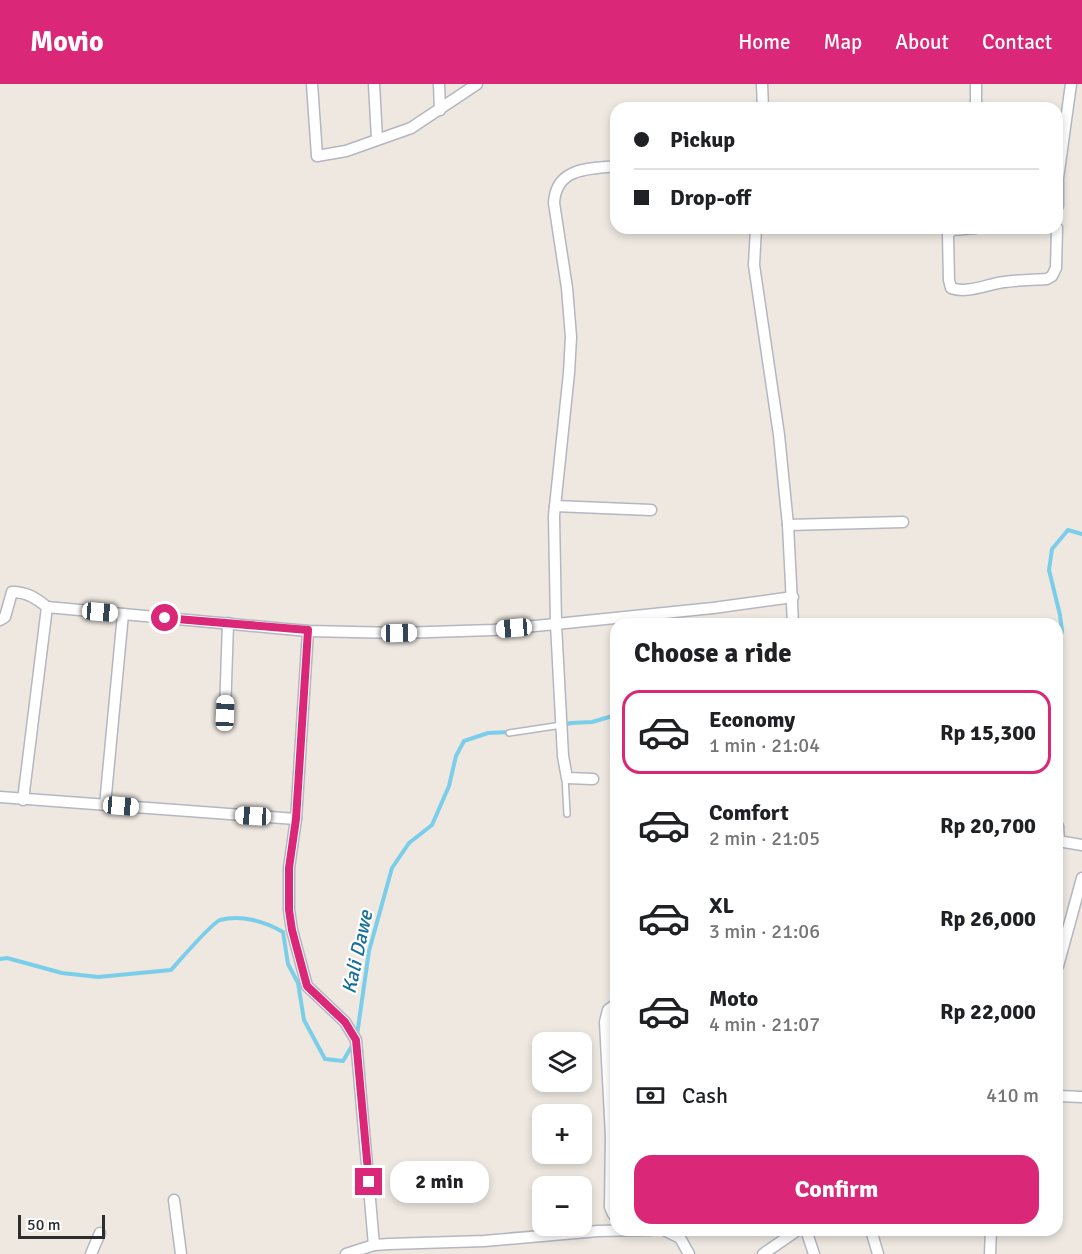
<!DOCTYPE html>
<meta charset="utf-8">
<style>
body{margin:0;font-family:Signika,sans-serif;background:#f6f6f6;color:#202124;height:100vh;display:flex;flex-direction:column;font-size:22px;white-space:nowrap}
*{box-sizing:border-box;margin:0}
p{font-size:20px;color:#757577}
.icon{flex:none;width:33px;height:33px;fill:none;stroke:currentColor;stroke-width:2;stroke-linecap:round;stroke-linejoin:round}
.map{position:relative;flex:1;overflow:hidden}
.details{position:absolute;left:610px;top:534px;width:453px;height:618px;display:flex;flex-direction:column;background:#fff;border-radius:18px;box-shadow:0 3px 9px #0003}
.details>*{flex:none}
.hud{position:absolute;left:610px;top:18px;width:453px;height:132px;border-radius:18px;box-shadow:0 3px 9px #0003;display:grid;align-content:center;height:132px;padding:0 24px;background:#fff}
.buttons{position:absolute;left:532px;top:948px;display:grid;gap:12px}
.buttons a{display:grid;place-items:center;width:60px;height:60px;border-radius:12px;background:#fff;box-shadow:0 3px 9px #0003;font-size:30px}
.scale{position:absolute;left:18px;bottom:15px;width:87px;box-sizing:border-box;padding-left:6px;border:3px solid #2d2d2d;border-top:0;font-size:16px;line-height:21px;white-space:nowrap;color:#2d2d2d;-webkit-text-stroke:4px #fff;paint-order:stroke}
.end{position:absolute;width:27px;height:27px;margin:-14px;border:8px solid #db2777;background:#fff;box-shadow:0 0 0 3px #fff}
.from{border-radius:50%}
.bubble{position:absolute;height:42px;border-radius:18px;background:#fff;box-shadow:0 3px 9px #0003;font-size:20px;font-weight:800;line-height:42px;text-align:center}
.car{position:absolute;width:18px;height:36px;margin:-18px -9px;border-radius:8px;box-shadow:0 0 4px 2px #0007;background:linear-gradient(#fff 24%,#345 0 40%,#fff 0 76%,#345 0 86%,#fff 0)}
.hud b{display:flex;align-items:center;gap:21px;height:57px;font-size:22px}
.hud b+b{border-top:2px solid #e0e0e0}
.hud i{width:15px;height:15px;background:#202124}
ul{padding:0;list-style:none}
li{display:flex;align-items:center;gap:18px;height:84px;margin:0 12px 9px;padding:0 12px;border:3px solid transparent;border-radius:18px}
li div{flex:1}
li b{display:block;font-size:22px}
li em{font-style:normal;font-weight:800}
li.active{border-color:#db2777}
li>.icon{width:54px;height:54px;stroke-width:1.5}
h2{padding:0 24px;font-size:27px;line-height:72px}
.pay{display:flex;align-items:center;gap:15px;height:66px;padding:0 24px;font-size:22px}
.pay p{margin-inline-start:auto}
.primary-button{display:flex;gap:12px;margin-top:auto;padding:12px 24px}
.primary-button a{flex:1;height:69px;border-radius:18px;background:#db2777;color:#fff;font-size:24px;font-weight:800;line-height:69px;text-align:center}
header{display:flex;align-items:center;gap:36px;box-sizing:border-box;height:84px;padding:0 30px;background:#db2777;color:#fff}
header strong{font-size:28px}
nav{display:flex;gap:33px;margin-inline-start:auto;font-size:21px}
.map>svg:first-child{display:block}
</style>
<header>
<strong>Movio</strong>
<nav><a>Home</a><a>Map</a><a>About</a><a>Contact</a></nav>
</header>
<div class="map">
<svg width="1082" height="1170" viewBox="0 0 1082 1170">
<rect width="100%" height="100%" fill="#eee8e1"/>
<g fill="none" stroke-linecap="round" stroke-linejoin="round">
<g stroke="#7bcee9" stroke-width="4">
<polyline points="1058,563 1062,547 1060,531 1049,486 1052,465 1068,446 1082,450"/>
<polyline points="562,641 571,639 592,638 616,631"/>
<path d="M 0,875 L 7,874 L 62,889 L 98,893 L 171,886 C 179,877 212,839 220,836 C 241,830 266,838 283,848 L 288,880 L 298,899 L 304,936 L 325,975 L 343,977 L 353,960"/>
<polyline points="357,951 369,867 392,784 409,759 432,741 449,702 456,672 464,657 488,649 510,648"/>
</g>
<g stroke="#b4b7c0" stroke-width="8">
<g id="service">
<polyline points="509,649 562,641"/>
<polyline points="565,692 567,730"/>
</g>
</g>
<g stroke="#b4b7c0" stroke-width="13">
<g id="minor">
<polyline points="312,0 317,72 346,67 411,44 477,0"/>
<polyline points="374,0 377,55"/>
<polyline points="439,0 440,26"/>
<polyline points="762,0 763,24"/>
<polyline points="976,0 976,24"/>
<polyline points="1058,122 1058,94 1071,0"/>
<polyline points="756,144 754,181 779,351 788,441 793,540"/>
<path d="M 976,144 L 952,146 L 948,151 L 949,196 L 951,204 C 968,210 987,200 1004,198 C 1018,196 1033,196 1047,195 L 1052,192 L 1056,184 L 1057,144"/>
<polyline points="555,422 651,426"/>
<polyline points="788,441 903,438"/>
<path d="M 0,536 L 5,533 L 12,508 C 27,508 36,514 47,523"/>
<polyline points="308,547 296,735 289,784 289,826 292,846 307,902 345,938 356,956 374,1161"/>
<polyline points="225,629 228,539"/>
<path d="M 593,695 L 567,694 L 563,672 L 556,540 L 554,432 L 569,289 L 571,253 L 567,204 L 554,119 C 556,83 589,85 616,82"/>
<polyline points="0,713 296,735"/>
<polyline points="23,716 47,523 308,547 399,549 493,546 556,540 713,524 793,513"/>
<polyline points="105,721 123,530"/>
<polyline points="1058,742 1059,758"/>
<polyline points="1058,757 1082,761"/>
<polyline points="1058,882 1082,794"/>
<polyline points="616,920 608,926 605,938 611,1052 610,1123 613,1130 616,1133"/>
<polyline points="1058,1012 1082,1013"/>
<polyline points="174,1116 181,1170"/>
<polyline points="664,1146 680,1154 689,1170"/>
<polyline points="806,1146 814,1170"/>
<polyline points="871,1146 878,1170"/>
<polyline points="91,1170 100,1149"/>
<polyline points="346,1170 374,1161 389,1160 484,1157 598,1147 651,1146"/>
<polyline points="763,1170 798,1146"/>
<polyline points="990,1170 991,1146"/>
</g>
</g>
<use href="#service" stroke="#fff" stroke-width="5"/>
<use href="#minor" stroke="#fff" stroke-width="10"/>
</g>
<g fill="none" stroke-linecap="round" stroke-linejoin="round">
<polyline stroke="#db2777" stroke-width="8" points="165,534 308,546 296,735 289,784 289,826 292,846 307,902 345,938 356,956 369,1098"/>
</g>
<g text-anchor="middle" stroke-width="4.5" stroke-linejoin="round" paint-order="stroke">
<g font-size="20" font-style="italic" fill="#166f99" stroke="#fff">
<text transform="translate(357 868) rotate(-78)" y="7">Kali Dawe</text>
</g>
</g>
</svg>
<div class="buttons">
<a><svg class="icon" aria-label="layers" viewBox="0 0 24 24"><path d="M12 4l9 5-9 5-9-5zM3 14l9 5 9-5"/></svg></a>
<a>+</a>
<a>−</a>
</div>
<div class="scale">50 m</div>
<i class="end from" style="left:165px;top:534px"></i>
<i class="end" style="left:369px;top:1098px"></i>
<div class="bubble" style="left:390px;top:1077px;width:99px">2 min</div>
<i class="car" style="left:100px;top:528px;rotate:95deg"></i>
<i class="car" style="left:514px;top:544px;rotate:265deg"></i>
<i class="car" style="left:399px;top:549px;rotate:89deg"></i>
<i class="car" style="left:225px;top:629px;rotate:2deg"></i>
<i class="car" style="left:121px;top:722px;rotate:95deg"></i>
<i class="car" style="left:253px;top:732px;rotate:273deg"></i>
<div class="hud">
<b><i class="from"></i>Pickup</b>
<b><i></i>Drop-off</b>
</div>
<section class="details">
<h2>Choose a ride</h2>
<ul>
<li class="active"><svg class="icon" aria-label="car" viewBox="0 0 24 24"><path d="M5 17H2v-5l4-1 3-4h7l3 4 3 1v5h-3M9 17h6M6 11h13"/><circle cx="7" cy="17" r="2"/><circle cx="17" cy="17" r="2"/></svg><div><b>Economy</b><p>1 min · 21:04</p></div><em>Rp 15,300</em></li>
<li><svg class="icon" aria-label="car" viewBox="0 0 24 24"><path d="M5 17H2v-5l4-1 3-4h7l3 4 3 1v5h-3M9 17h6M6 11h13"/><circle cx="7" cy="17" r="2"/><circle cx="17" cy="17" r="2"/></svg><div><b>Comfort</b><p>2 min · 21:05</p></div><em>Rp 20,700</em></li>
<li><svg class="icon" aria-label="car" viewBox="0 0 24 24"><path d="M5 17H2v-5l4-1 3-4h7l3 4 3 1v5h-3M9 17h6M6 11h13"/><circle cx="7" cy="17" r="2"/><circle cx="17" cy="17" r="2"/></svg><div><b>XL</b><p>3 min · 21:06</p></div><em>Rp 26,000</em></li>
<li><svg class="icon" aria-label="car" viewBox="0 0 24 24"><path d="M5 17H2v-5l4-1 3-4h7l3 4 3 1v5h-3M9 17h6M6 11h13"/><circle cx="7" cy="17" r="2"/><circle cx="17" cy="17" r="2"/></svg><div><b>Moto</b><p>4 min · 21:07</p></div><em>Rp 22,000</em></li>
</ul>
<div class="pay"><svg class="icon" aria-label="cash" viewBox="0 0 24 24"><path d="M3 7h18v10H3z"/><circle cx="12" cy="12" r="2"/></svg>Cash<p>410 m</p></div>
<div class="primary-button"><a>Confirm</a></div>
</section>
</div>
